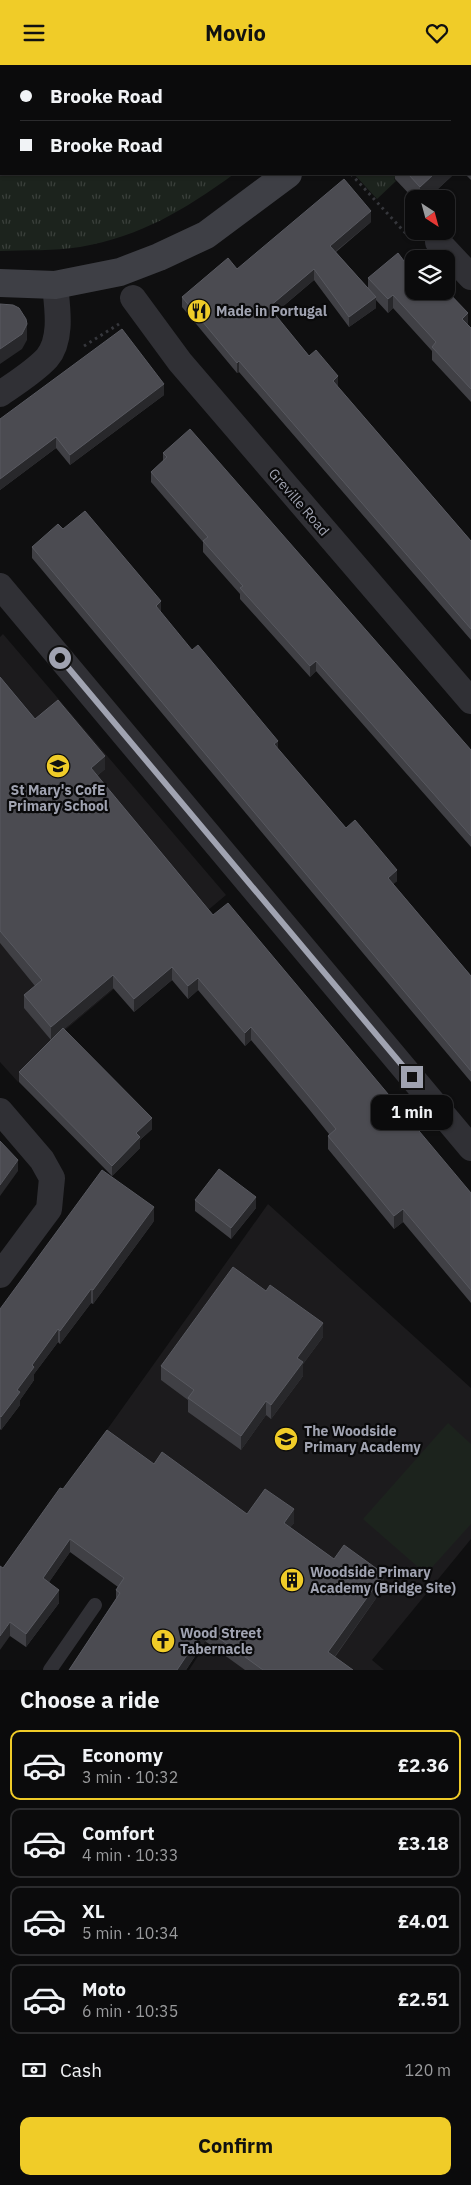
<!DOCTYPE html>
<meta charset="utf-8">
<style>
body{margin:0;font-family:"IBM Plex Sans",sans-serif;background:#141415;color:#f1f3f6;height:100vh;display:flex;flex-direction:column;font-size:19px;white-space:nowrap}
*{box-sizing:border-box;margin:0}
p{font-size:16px;color:#9a9b9d}
.icon{flex:none;width:28px;height:28px;fill:none;stroke:currentColor;stroke-width:2;stroke-linecap:round;stroke-linejoin:round}
.map{position:relative;height:1605px;overflow:hidden}
.sheet{display:flex;flex-direction:column;background:#0b0b0c;flex:1}
.sheet>*{flex:none}
.guide{position:absolute;left:0px;top:0px;width:471px;height:110px;box-shadow:0 1px 4px #0004,0 0 0 1px #2b2b2d;display:grid;align-content:center;height:110px;padding:0 20px;background:#0b0b0c}
.needle{width:32px;rotate:144deg}
.controls{position:absolute;left:405px;top:125px;display:grid;gap:10px}
.controls a{display:grid;place-items:center;width:50px;height:50px;border-radius:10px;background:#0b0b0c;box-shadow:0 1px 4px #0004,0 0 0 1px #2b2b2d;font-size:25px}
.end{position:absolute;width:22px;height:22px;margin:-11px;border:6px solid #a0a3b1;background:#111;box-shadow:0 0 0 2px #111}
.from{border-radius:50%}
.bubble{position:absolute;height:35px;border-radius:10px;background:#0b0b0c;box-shadow:0 1px 4px #0004,0 0 0 1px #2b2b2d;font-size:16px;font-weight:800;line-height:35px;text-align:center}
.guide b{display:flex;align-items:center;gap:18px;height:48px;font-size:19px}
.guide b+b{border-top:1px solid #2b2b2d}
.guide i{width:12px;height:12px;background:#f1f3f6}
ul{padding:0;list-style:none}
li{display:flex;align-items:center;gap:15px;height:70px;margin:0 10px 8px;padding:0 10px;border:2px solid #2b2b2d;border-radius:10px}
li div{flex:1}
li b{display:block;font-size:19px}
li em{font-style:normal;font-weight:800}
li.on{border-color:#f0cc28}
li>.icon{width:45px;height:45px;stroke-width:1.5}
h2{padding:0 20px;font-size:22px;line-height:60px}
.pay{display:flex;align-items:center;gap:12px;height:55px;padding:0 20px;font-size:19px}
.pay p{margin-inline-start:auto}
.primary-button{display:flex;gap:10px;margin-top:auto;padding:10px 20px}
.primary-button a{flex:1;height:58px;border-radius:10px;background:#f0cc28;color:#111;font-size:20px;font-weight:800;line-height:58px;text-align:center}
header{display:flex;justify-content:space-between;align-items:center;height:65px;padding:0 20px;background:#f0cc28;color:#111;font-size:22px;font-weight:800}
.map>svg:first-child{display:block}
</style>
<header><svg class="icon" aria-label="menu" viewBox="0 0 24 24"><path d="M4 6h16M4 12h16M4 18h16"/></svg>Movio<svg class="icon" aria-label="heart" viewBox="0 0 24 24"><path d="M12 20l-8-8c-3-5 5-10 8-4 3-6 11-1 8 4z"/></svg></header>
<div class="map">
<svg width="471" height="1605" viewBox="0 0 471 1605">
<defs>
<pattern id="grass-tufts" width="24" height="20" patternUnits="userSpaceOnUse" patternTransform="scale(1.25)"><rect width="24" height="20" fill="#1c231d"/><path d="M3 7l-1-3M5 7V3M7 7l1-3M15 17l-1-3M17 17v-4M19 17l1-3" fill="none" stroke="#3a403b"/></pattern>
</defs>
<rect width="100%" height="100%" fill="#0f0f10"/>
<g fill="#1c1b1d">
<polygon points="3,569 226,830 52,976 56,981 18,1017 0,997 0,572"/>
<polygon points="268,1139 471,1323 471,1474 372,1595 384,1605 189,1605 200,1588 157,1559 64,1425"/>
</g>
<g fill="url(#grass-tufts)">
<path d="M 0,41 L 1,109 L 234,109 C 184,145 142,171 80,182 C 54,186 26,185 0,186 Z"/>
<polygon points="354,109 399,109 394,114 396,116 377,134"/>
</g>
<polygon fill="#1c231d" points="448,1358 471,1379 471,1459 426,1509 363,1454"/>
<g fill="none" stroke-linecap="round" stroke-linejoin="round">
<g stroke="#36373c" stroke-width="3" stroke-dasharray="2.5 4" stroke-linecap="butt">
<polyline points="351,109 410,173"/>
<polyline points="84,281 119,259"/>
</g>
<polyline stroke="#303035" stroke-width="14" points="50,1605 95,1540"/>
<g stroke="#303035" stroke-width="26">
<polyline points="438,177 471,212"/>
<polyline points="133,233 180,297 471,636"/>
<path d="M 0,329 C 16,318 34,307 47,293 C 63,274 57,241 55,220"/>
<polyline points="0,521 471,1083"/>
<polyline points="0,1046 42,1095 52,1113 49,1144 0,1210"/>
</g>
<g stroke="#3e3f45" stroke-width="28">
<polyline points="423,1 425,0"/>
<polyline points="0,218 55,220 120,207 159,192 206,170 288,109"/>
</g>
</g>
<g fill="#404045">
<polygon points="329,0 357,0 356,1 331,1"/>
<polygon points="470,25 471,26 471,115 465,109 470,109"/>
<polygon points="395,109 454,109 427,134 414,134 395,114"/>
<polygon points="371,157 336,187 368,223 368,213 410,204 471,263 471,337 432,295 432,286 393,243 388,248 376,235 376,243 349,262 314,215 274,249 309,291 338,322 471,476 471,575 239,307 237,308 182,242 182,232 237,204"/>
<polygon points="164,330 70,400 56,383 0,425 0,354"/>
<polygon points="163,388 471,685 471,782 316,606 310,612 240,534 240,529 203,487 203,477 151,417 151,407 163,396"/>
<polygon points="63,464 192,585 278,684 346,763 397,816 393,819 471,911 471,1017 32,493 32,482"/>
<polygon points="0,612 35,654 105,704 97,711 213,850 471,1128 471,1238 403,1157 394,1164 328,1084 328,1071 329,1069 308,1043 251,975 245,981 198,925 188,934 172,915 134,947 113,923 64,964 152,1064 140,1075 140,1083 112,1111 19,1017 19,1007 51,975 24,943 24,930 35,921 0,878"/>
<polygon points="195,1135 256,1143 231,1174 195,1146"/>
<polygon points="154,1156 93,1239 91,1238 60,1279 58,1277 34,1309 34,1315 20,1335 20,1340 1,1365 0,1364 0,1244"/>
<polygon points="323,1272 303,1299 303,1311 271,1354 266,1350 241,1385 188,1347 188,1335 161,1315 161,1301"/>
<polygon points="154,1399 247,1449 294,1458 290,1462 334,1494 384,1522 335,1592 353,1605 245,1605 205,1576 186,1605 69,1605 116,1534 116,1525 118,1522 70,1487 49,1517 59,1538 26,1582 10,1571 3,1503 63,1424"/>
</g>
<g fill="#28282b">
<polygon points="349,0 357,0 356,1 349,1"/>
<polygon points="434,109 454,109 427,134 420,134 420,122"/>
<polygon points="371,146 371,157 330,191 330,181"/>
<polygon points="314,204 314,215 269,253 269,242"/>
<polygon points="393,230 393,243 388,248 388,234"/>
<polygon points="376,232 376,243 349,262 349,252"/>
<polygon points="468,248 468,262 462,254"/>
<polygon points="27,259 27,275 22,284 0,299 0,284"/>
<polygon points="239,296 239,307 237,308 237,298"/>
<polygon points="338,311 338,322 333,327 333,316"/>
<polygon points="164,319 164,330 70,400 70,390"/>
<polygon points="56,372 56,383 0,425 0,414"/>
<polygon points="161,536 161,547 156,541"/>
<polygon points="316,596 316,606 310,612 310,601"/>
<polygon points="278,676 278,687 274,679"/>
<polygon points="105,691 105,704 91,716 91,703"/>
<polygon points="397,805 397,816 388,824 388,813"/>
<polygon points="172,902 172,915 134,947 134,934"/>
<polygon points="113,910 113,923 51,975 51,962"/>
<polygon points="198,913 198,925 188,934 188,921"/>
<polygon points="251,962 251,975 245,981 245,968"/>
<polygon points="152,1053 152,1064 140,1075 140,1083 112,1111 112,1101 136,1068"/>
<polygon points="18,1095 18,1106 0,1131 0,1120"/>
<polygon points="256,1132 256,1143 231,1174 231,1163"/>
<polygon points="154,1142 154,1156 93,1239 93,1225"/>
<polygon points="403,1144 403,1157 394,1164 394,1151"/>
<polygon points="91,1224 91,1238 60,1279 60,1266"/>
<polygon points="323,1258 323,1272 303,1299 303,1311 271,1354 271,1340 297,1293"/>
<polygon points="58,1264 58,1277 34,1309 34,1315 20,1335 20,1340 1,1365 1,1352 32,1300"/>
<polygon points="266,1336 266,1350 241,1385 241,1371"/>
<polygon points="294,1444 294,1458 284,1471 284,1458"/>
<polygon points="70,1474 70,1487 43,1526 43,1513"/>
<polygon points="384,1509 384,1522 328,1601 328,1587"/>
<polygon points="59,1525 59,1538 26,1582 26,1569"/>
<polygon points="10,1557 10,1571 0,1585 0,1571"/>
<polygon points="205,1563 205,1576 186,1605 177,1605"/>
</g>
<g fill="#4b4b51" stroke="#585960">
<polygon points="470,25 471,26 471,97 470,95"/>
<polygon points="408,109 434,109 420,122"/>
<polygon points="344,114 371,146 330,181 376,232 349,252 314,204 269,242 309,291 316,285 338,311 333,316 471,476 471,564 239,296 237,298 182,232 228,193 237,204"/>
<polygon points="398,188 410,204 414,200 414,226 446,226 446,225 468,248 462,254 471,263 471,324 432,282 436,277 393,230 388,234 368,213"/>
<polygon points="0,239 13,240 19,243 26,254 27,259 22,269 0,284"/>
<polygon points="122,264 164,319 70,390 56,372 0,414 0,354"/>
<polygon points="190,364 471,685 471,771 316,596 310,601 240,523 243,521 203,476 208,472 151,407 167,392 163,388"/>
<polygon points="85,446 161,536 156,541 192,585 198,580 278,676 274,679 346,763 355,755 397,805 388,813 471,911 471,1006 32,482 58,459 63,464"/>
<polygon points="0,612 35,654 58,635 105,691 91,703 213,850 228,838 471,1128 471,1225 403,1144 394,1151 328,1071 336,1064 308,1030 251,962 245,968 198,913 188,921 172,902 134,934 113,910 51,962 24,930 42,915 0,866"/>
<polygon points="63,963 152,1053 136,1068 140,1072 112,1101 19,1007"/>
<polygon points="0,1076 18,1095 0,1120"/>
<polygon points="219,1104 256,1132 231,1163 195,1135"/>
<polygon points="102,1105 154,1142 93,1225 91,1224 60,1266 58,1264 32,1300 34,1302 17,1325 20,1327 1,1352 0,1351 0,1244"/>
<polygon points="233,1202 266,1226 270,1220 323,1258 297,1293 303,1297 271,1340 266,1336 241,1371 188,1333 194,1325 161,1301"/>
<polygon points="107,1365 154,1399 162,1387 247,1449 265,1424 294,1444 284,1458 334,1494 344,1480 384,1509 328,1587 353,1605 263,1605 205,1563 177,1605 69,1605 120,1528 116,1525 124,1513 70,1474 43,1513 59,1525 26,1569 10,1557 0,1571 0,1501 3,1503 60,1423 63,1424"/>
</g>
<g fill="none" stroke-linecap="round" stroke-linejoin="round">
<polyline stroke="#a0a3b1" stroke-width="6" points="60,593 412,1012"/>
</g>
<defs>
<g id="restaurant-disc" transform="scale(1.25)"><circle r="9.5" fill="#f0cc28" stroke="#0a0a0b"/><path d="M-5-6h1v4h1v-4h1v4h1v-4h1v5L-1.5 .5V6h-2V.5L-5-1ZM5-6V6H3V1.5H1.5Q1.5-4 5-6Z" fill="#111"/></g>
<g id="school-disc" transform="scale(1.25)"><circle r="9.5" fill="#f0cc28" stroke="#0a0a0b"/><path d="M0-5L7-2L0 1L-7-2ZM-4 1L0 2.5L4 1V4Q0 6-4 4Z" fill="#111"/></g>
<g id="building-disc" transform="scale(1.25)"><circle r="9.5" fill="#f0cc28" stroke="#0a0a0b"/><path d="M-4-6H4V6H1V3H-1V6H-4ZM-2.5-4.3h1.7v1.8h-1.7ZM.8-4.3h1.7v1.8H.8ZM-2.5-1h1.7V.8h-1.7ZM.8-1h1.7V.8H.8Z" fill="#111"/></g>
<g id="church-disc" transform="scale(1.25)"><circle r="9.5" fill="#f0cc28" stroke="#0a0a0b"/><path d="M-1.2-6h2.4v3.5h3.3v2.4h-3.3V6h-2.4V-.1h-3.3v-2.4h3.3Z" fill="#111"/></g>
</defs>
<g fill-rule="evenodd">
<use href="#restaurant-disc" x="199" y="246"/>
<use href="#school-disc" x="58" y="701"/>
<use href="#school-disc" x="286" y="1374"/>
<use href="#building-disc" x="292" y="1515"/>
<use href="#church-disc" x="163" y="1576"/>
</g>
<g text-anchor="middle" stroke-width="4.5" stroke-linejoin="round" paint-order="stroke">
<g font-size="14" font-weight="bold" fill="#a0a3b1" stroke="#0a0a0b" text-anchor="start">
<text x="216" y="251">Made in Portugal</text>
<text x="58" y="730" text-anchor="middle">St Mary's CofE<tspan x="58" dy="16">Primary School</tspan></text>
<text x="304" y="1371">The Woodside<tspan x="304" dy="16">Primary Academy</tspan></text>
<text x="310" y="1512">Woodside Primary<tspan x="310" dy="16">Academy (Bridge Site)</tspan></text>
<text x="180" y="1573">Wood Street<tspan x="180" dy="16">Tabernacle</tspan></text>
</g>
<g font-size="14" fill="#a0a3b1" stroke="#0a0a0b">
<text transform="translate(299 437) rotate(49)" y="5">Greville Road</text>
</g>
</g>
</svg>
<div class="controls">
<a><svg class="needle" viewBox="-14 -14 28 28"><path d="M0-13l5 13h-10z" fill="#e53935"/><path d="M0 13l5-13h-10z" fill="#9a9b9d"/></svg></a>
<a><svg class="icon" aria-label="layers" viewBox="0 0 24 24"><path d="M12 4l9 5-9 5-9-5zM3 14l9 5 9-5"/></svg></a>
</div>
<i class="end from" style="left:60px;top:593px"></i>
<i class="end" style="left:412px;top:1012px"></i>
<div class="bubble" style="left:371px;top:1030px;width:82px">1 min</div>
<div class="guide">
<b><i class="from"></i>Brooke Road</b>
<b><i></i>Brooke Road</b>
</div>
</div>
<section class="sheet">
<h2>Choose a ride</h2>
<ul>
<li class="on"><svg class="icon" aria-label="car" viewBox="0 0 24 24"><path d="M5 17H2v-5l4-1 3-4h7l3 4 3 1v5h-3M9 17h6M6 11h13"/><circle cx="7" cy="17" r="2"/><circle cx="17" cy="17" r="2"/></svg><div><b>Economy</b><p>3 min · 10:32</p></div><em>£2.36</em></li>
<li><svg class="icon" aria-label="car" viewBox="0 0 24 24"><path d="M5 17H2v-5l4-1 3-4h7l3 4 3 1v5h-3M9 17h6M6 11h13"/><circle cx="7" cy="17" r="2"/><circle cx="17" cy="17" r="2"/></svg><div><b>Comfort</b><p>4 min · 10:33</p></div><em>£3.18</em></li>
<li><svg class="icon" aria-label="car" viewBox="0 0 24 24"><path d="M5 17H2v-5l4-1 3-4h7l3 4 3 1v5h-3M9 17h6M6 11h13"/><circle cx="7" cy="17" r="2"/><circle cx="17" cy="17" r="2"/></svg><div><b>XL</b><p>5 min · 10:34</p></div><em>£4.01</em></li>
<li><svg class="icon" aria-label="car" viewBox="0 0 24 24"><path d="M5 17H2v-5l4-1 3-4h7l3 4 3 1v5h-3M9 17h6M6 11h13"/><circle cx="7" cy="17" r="2"/><circle cx="17" cy="17" r="2"/></svg><div><b>Moto</b><p>6 min · 10:35</p></div><em>£2.51</em></li>
</ul>
<div class="pay"><svg class="icon" aria-label="cash" viewBox="0 0 24 24"><path d="M3 7h18v10H3z"/><circle cx="12" cy="12" r="2"/></svg>Cash<p>120 m</p></div>
<div class="primary-button"><a>Confirm</a></div>
</section>
